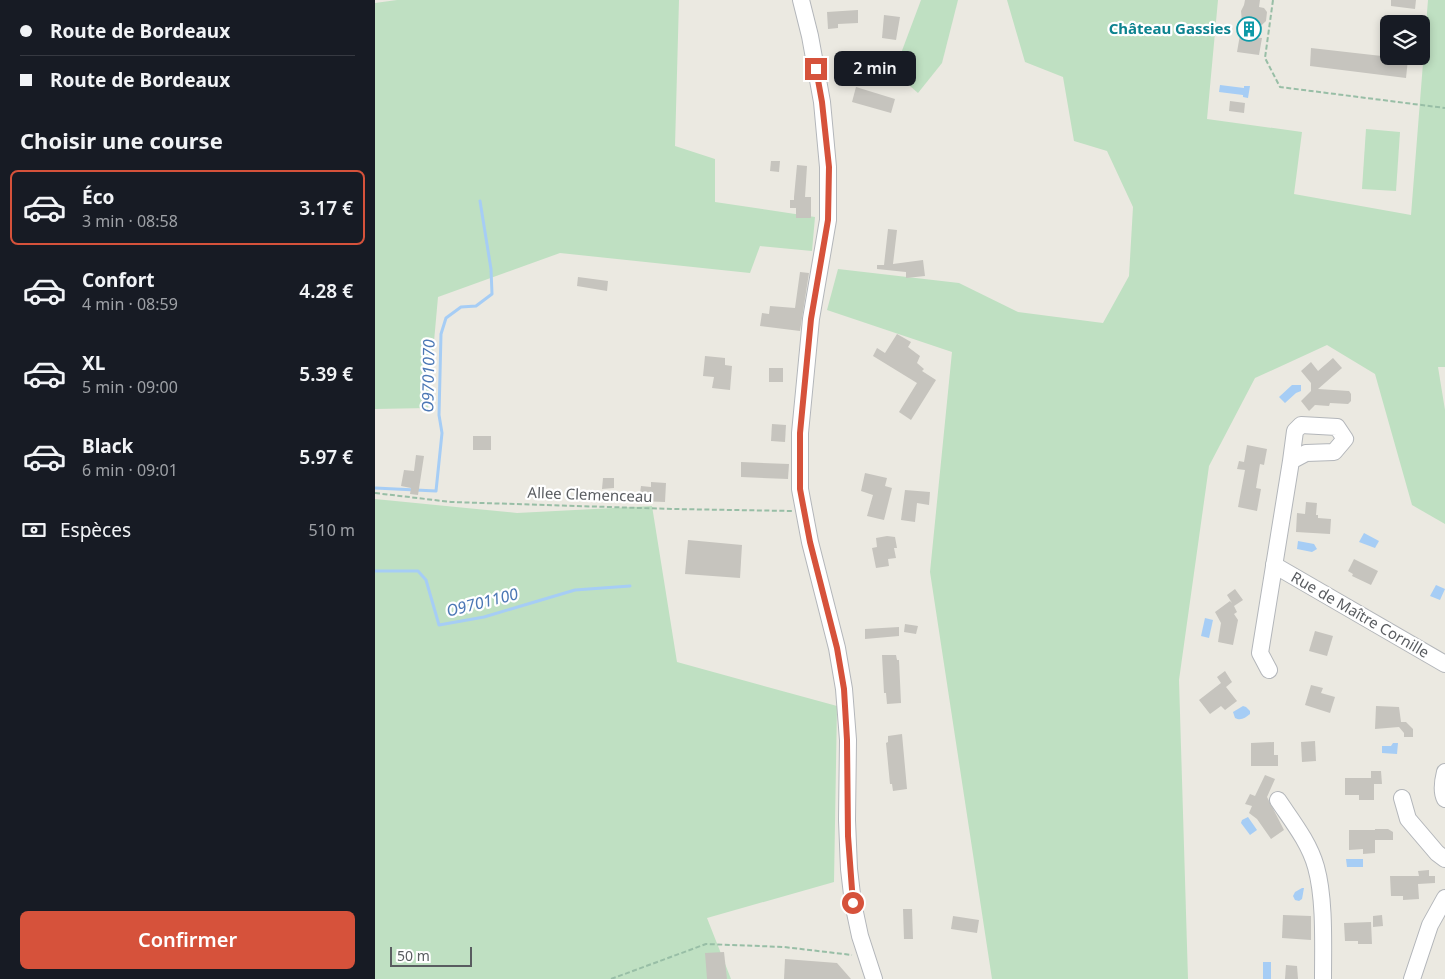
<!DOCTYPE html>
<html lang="fr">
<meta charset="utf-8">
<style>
body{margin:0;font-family:"Noto Sans",sans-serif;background:#242831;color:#f1f3f6;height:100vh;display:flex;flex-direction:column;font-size:19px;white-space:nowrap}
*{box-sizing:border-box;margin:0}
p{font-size:16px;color:#9ea1a6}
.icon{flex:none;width:28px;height:28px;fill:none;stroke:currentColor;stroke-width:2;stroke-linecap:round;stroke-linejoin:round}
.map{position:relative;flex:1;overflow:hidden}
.sheet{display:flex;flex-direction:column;background:#171b24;width:375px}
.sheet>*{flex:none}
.hud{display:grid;align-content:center;height:110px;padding:0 20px;background:#171b24}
.tools{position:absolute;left:1005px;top:15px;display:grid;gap:10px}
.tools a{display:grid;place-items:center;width:50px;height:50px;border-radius:8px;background:#171b24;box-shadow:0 2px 8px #0003;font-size:25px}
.scale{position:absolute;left:15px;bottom:12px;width:82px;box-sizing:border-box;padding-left:5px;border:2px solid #595c60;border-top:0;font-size:14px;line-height:18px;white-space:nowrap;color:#595c60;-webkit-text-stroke:4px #fff;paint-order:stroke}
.end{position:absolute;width:22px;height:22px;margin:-11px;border:6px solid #d6523b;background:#fff;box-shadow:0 0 0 2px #fff}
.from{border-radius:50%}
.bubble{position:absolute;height:35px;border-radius:8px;background:#171b24;box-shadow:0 2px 8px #0003;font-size:16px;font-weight:600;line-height:35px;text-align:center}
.hud b{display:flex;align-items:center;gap:18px;height:48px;font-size:19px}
.hud b+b{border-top:1px solid #363941}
.hud i{width:12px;height:12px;background:#f1f3f6}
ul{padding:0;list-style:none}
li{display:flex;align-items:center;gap:15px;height:75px;margin:0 10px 8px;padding:0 10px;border:2px solid transparent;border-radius:8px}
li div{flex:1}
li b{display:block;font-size:19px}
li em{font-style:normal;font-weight:600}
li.on{border-color:#d6523b}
li>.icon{width:45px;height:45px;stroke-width:1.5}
h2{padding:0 20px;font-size:22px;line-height:60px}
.pay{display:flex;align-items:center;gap:12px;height:55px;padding:0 20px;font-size:19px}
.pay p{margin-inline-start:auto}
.action{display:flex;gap:10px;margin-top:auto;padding:10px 20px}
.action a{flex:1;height:58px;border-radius:8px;background:#d6523b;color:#fff;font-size:20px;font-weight:600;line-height:58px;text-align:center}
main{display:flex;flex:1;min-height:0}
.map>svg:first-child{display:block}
</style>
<main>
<section class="sheet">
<div class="hud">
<b><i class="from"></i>Route de Bordeaux</b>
<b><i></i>Route de Bordeaux</b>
</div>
<h2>Choisir une course</h2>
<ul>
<li class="on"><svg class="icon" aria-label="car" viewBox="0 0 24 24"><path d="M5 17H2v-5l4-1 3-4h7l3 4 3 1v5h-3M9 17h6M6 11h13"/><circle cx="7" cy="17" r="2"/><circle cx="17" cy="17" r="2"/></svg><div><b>Éco</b><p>3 min · 08:58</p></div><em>3.17 €</em></li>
<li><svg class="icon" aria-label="car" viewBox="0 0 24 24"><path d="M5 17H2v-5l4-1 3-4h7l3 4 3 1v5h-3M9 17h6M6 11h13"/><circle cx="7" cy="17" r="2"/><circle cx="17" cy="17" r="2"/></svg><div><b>Confort</b><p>4 min · 08:59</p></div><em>4.28 €</em></li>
<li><svg class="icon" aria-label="car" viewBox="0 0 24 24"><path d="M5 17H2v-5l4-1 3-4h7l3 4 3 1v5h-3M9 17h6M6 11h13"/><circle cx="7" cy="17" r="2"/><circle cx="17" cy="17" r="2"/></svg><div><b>XL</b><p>5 min · 09:00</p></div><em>5.39 €</em></li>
<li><svg class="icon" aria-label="car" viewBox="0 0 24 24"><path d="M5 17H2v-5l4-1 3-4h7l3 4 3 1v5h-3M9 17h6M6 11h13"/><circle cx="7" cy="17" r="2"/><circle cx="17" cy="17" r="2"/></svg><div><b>Black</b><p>6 min · 09:01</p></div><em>5.97 €</em></li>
</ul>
<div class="pay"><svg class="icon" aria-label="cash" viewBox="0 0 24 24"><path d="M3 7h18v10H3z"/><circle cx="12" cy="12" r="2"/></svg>Espèces<p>510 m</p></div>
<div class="action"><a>Confirmer</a></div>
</section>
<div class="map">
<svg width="1070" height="979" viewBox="0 0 1070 979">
<rect width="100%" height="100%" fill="#ebe9e1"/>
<g fill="#bfe0c2">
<polygon points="22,0 304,0 300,146 340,159 340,202 440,217 437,251 385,246 375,273 185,253 63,297 53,408 0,409 0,3"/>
<polygon points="546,0 583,0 567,63 543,93 519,72"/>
<polygon points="632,0 843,0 832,119 927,132 919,194 1036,215 1053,0 1070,0 1070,367 1063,367 1070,410 1070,524 1037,505 1000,374 952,345 880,378 834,466 804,680 813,979 617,979 555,572 577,352 452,310 463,269 584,283 643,312 728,323 754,276 758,207 732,151 699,141 688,77 650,62"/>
<polygon points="991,129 1025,132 1021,191 987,189"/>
<polygon points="0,499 142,513 277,506 302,662 462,706 459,882 332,918 356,979 0,979"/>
</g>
<g fill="#a6cdf5">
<polygon points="845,85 869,88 869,86 875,86 873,98 868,97 868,95 844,92"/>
<polygon points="917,385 926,385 926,391 921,393 910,403 904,397"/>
<polygon points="989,533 1004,541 1000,548 984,542"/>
<polygon points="923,541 939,544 942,549 937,552 922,549"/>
<polygon points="1061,585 1070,589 1065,600 1055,596"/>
<polygon points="830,618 838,620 834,638 826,636"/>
<path d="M 868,706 L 871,707 L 875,711 L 875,714 C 870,718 866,721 860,718 L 858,712 Z"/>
<polygon points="1018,743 1023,743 1022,754 1007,753 1007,746 1016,746"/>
<polygon points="873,817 882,830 875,835 866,823 867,820"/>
<polygon points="971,859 988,859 988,867 972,867"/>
<polygon points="927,888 929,888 927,899 924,901 920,900 918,896 920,892"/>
<rect x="888" y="962" width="8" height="17"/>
</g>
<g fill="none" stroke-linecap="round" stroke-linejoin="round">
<g stroke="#a6cdf5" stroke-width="3">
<polyline points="0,488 61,491 67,433 64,415 66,334 71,318 86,307 101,306 117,294 116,269 105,201"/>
<polyline points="0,571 43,571 51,580 64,625 109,617 200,590 255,586"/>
</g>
</g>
<g fill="#c6c4be">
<polygon points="870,0 885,0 884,7 889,8 892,12 891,21 874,37 887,38 884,55 862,52 867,23 866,11 869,5"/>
<polygon points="1016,0 1041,0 1040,9 1016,6"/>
<polygon points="483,10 483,23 463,24 463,28 453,29 452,12"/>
<polygon points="509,15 525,17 521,40 507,38"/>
<polygon points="936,48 1033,59 1031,78 935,66"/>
<polygon points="481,87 520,99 516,113 477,102"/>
<polygon points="855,101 870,103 869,113 854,111"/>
<polygon points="396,161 405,161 404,172 395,171"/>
<polygon points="422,165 432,166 430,197 436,197 436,218 421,218 421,208 415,208 415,200 419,200 419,197"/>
<polygon points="513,229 522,230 518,264 548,260 550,276 531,278 531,272 502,269 502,265 509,265"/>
<polygon points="425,272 434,273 425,331 385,326 387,313 394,314 395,306 420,308"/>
<polygon points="203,277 233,281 232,291 202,286"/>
<polygon points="522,334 536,342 533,347 545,356 542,363 549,369 547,371 561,380 536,420 524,412 542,383 498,356 502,348 510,353"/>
<polygon points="330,356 350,358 350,365 357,366 355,390 337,388 339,377 328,376"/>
<polygon points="958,358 967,368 943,389 974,391 976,394 976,401 973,404 955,403 954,406 940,405 934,411 926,401 936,391 936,383 926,371 936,362 943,371"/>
<rect x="394" y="368" width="14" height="14"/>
<polygon points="397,424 411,425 410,442 396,441"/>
<rect x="98" y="436" width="18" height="14"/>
<polygon points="872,445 892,449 889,465 885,464 881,488 886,489 882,511 863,507 870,470 862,469 864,461 869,462"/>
<polygon points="41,455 49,456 43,495 35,494 36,488 26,486 29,470 39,471"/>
<polygon points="366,462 414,464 413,479 366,477"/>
<polygon points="490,473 512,478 510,486 517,488 509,520 492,516 498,495 486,491"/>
<polygon points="228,478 239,478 239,488 227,489"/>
<polygon points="276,482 291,483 290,502 264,501 266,486 276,487"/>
<polygon points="530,490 555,492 554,505 542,503 540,522 526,520"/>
<polygon points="931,502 942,503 941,515 943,515 943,518 956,519 955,534 921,532 922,513 930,514"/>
<polygon points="512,536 520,537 522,548 519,548 521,558 513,559 514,566 501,568 497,548 502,547 501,538"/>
<polygon points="313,540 367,545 365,578 310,574"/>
<polygon points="979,559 1003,571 996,585 977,576 978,574 973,571"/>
<polygon points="860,589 868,600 859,606 862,612 859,614 863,620 858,645 843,642 846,623 840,612 855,601 857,603 852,595"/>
<polygon points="530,624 543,626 541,634 529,632"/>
<polygon points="524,627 524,636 490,639 490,629"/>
<polygon points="940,631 958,636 952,656 934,651"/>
<polygon points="507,655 521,655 522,660 524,660 526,703 512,704 511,693 509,693"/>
<polygon points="850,671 857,682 851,687 862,701 850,710 846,706 835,714 824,700 846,683 842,677"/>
<polygon points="936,685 948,688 946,693 960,697 955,713 930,705"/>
<polygon points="1001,706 1024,707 1026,722 1031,722 1038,729 1038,737 1029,737 1029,733 1024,727 1000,729"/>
<polygon points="527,734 532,789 518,791 517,784 515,784 511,743 513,742 513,736"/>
<polygon points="940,741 941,761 927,762 926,742"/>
<polygon points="899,742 899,755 903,755 903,766 876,766 876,743"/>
<polygon points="996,771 1006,771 1007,784 999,784 999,800 984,800 984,795 970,795 970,778 996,778"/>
<polygon points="890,775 900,779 892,797 909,830 896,839 882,819 874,813 877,806 870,804 875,794 880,796"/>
<polygon points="1000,829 1013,829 1018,832 1018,840 1000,840 1000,853 988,854 988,849 974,850 974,830 1000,830"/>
<polygon points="1054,870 1054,876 1060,876 1060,883 1043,884 1044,899 1028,900 1028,896 1016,896 1015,876 1044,876 1043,871"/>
<polygon points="528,909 537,909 538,939 529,939"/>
<polygon points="908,915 936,916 936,940 907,938"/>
<polygon points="1007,915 1008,926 998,927 998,916"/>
<polygon points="578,916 604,920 602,933 576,929"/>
<polygon points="996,922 997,944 983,944 983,941 970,941 969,923"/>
<polygon points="349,952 352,979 332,979 330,953"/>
<polygon points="410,959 462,963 476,979 409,979"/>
<polygon points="911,965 922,966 923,979 910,979"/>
</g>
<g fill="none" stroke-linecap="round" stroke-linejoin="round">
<g stroke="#b3b6ba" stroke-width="18">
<g id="minor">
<polyline points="426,0 435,36 447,102 453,167 453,220 436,319 425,433 425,489 435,542 462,648 469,689 473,740 472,820 474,869 478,903 485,936 499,979"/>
<polyline points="899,565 1070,664"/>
<polyline points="894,670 885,653 916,461 931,453 959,452 970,439 962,427 926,425 920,431 916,461"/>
<path d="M 1070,772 C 1068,780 1066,792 1070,799"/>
<polyline points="1027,798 1033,819 1062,853 1070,859"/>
<path d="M 903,800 C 917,821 934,842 941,867 C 950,899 948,945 948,979"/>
<polyline points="1037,979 1055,925 1070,898"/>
</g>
</g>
<g stroke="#98bea6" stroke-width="2" stroke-dasharray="5 2.5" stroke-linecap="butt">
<polyline points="898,0 890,58 905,87 1070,108"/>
<polyline points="0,493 76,502 297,509 417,511"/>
<polyline points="236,979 331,944 409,947 477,955"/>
</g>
<use href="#minor" stroke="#fff" stroke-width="16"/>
</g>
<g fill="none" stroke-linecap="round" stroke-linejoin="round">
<polyline stroke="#d6523b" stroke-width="6" points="441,69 447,102 454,167 453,220 436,319 425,433 425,489 435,542 462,648 469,689 472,740 473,836 478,903"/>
</g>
<defs>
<g id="building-ring" transform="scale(1.25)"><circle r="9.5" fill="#fff" stroke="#0f9aa8" stroke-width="1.5"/><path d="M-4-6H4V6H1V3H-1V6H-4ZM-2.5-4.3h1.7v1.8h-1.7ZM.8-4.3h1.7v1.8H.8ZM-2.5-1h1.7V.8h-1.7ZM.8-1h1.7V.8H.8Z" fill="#0f9aa8"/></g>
</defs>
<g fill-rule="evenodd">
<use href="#building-ring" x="874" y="29"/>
</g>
<g text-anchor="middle" stroke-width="4.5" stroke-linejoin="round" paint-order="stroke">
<g font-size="15" font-weight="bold" fill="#0d838f" stroke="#fff" text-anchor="end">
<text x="856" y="34">Château Gassies</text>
</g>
<g font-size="15" fill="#595c60" stroke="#fff">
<text transform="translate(215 495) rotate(2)" y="5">Allee Clemenceau</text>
<text transform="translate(985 615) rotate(30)" y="5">Rue de Maître Cornille</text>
</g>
<g font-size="16" font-style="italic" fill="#4c78b5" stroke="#fff">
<text transform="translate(53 376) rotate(-89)" y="6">O9701070</text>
<text transform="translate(107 602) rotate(-14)" y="6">O9701100</text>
</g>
</g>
</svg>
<div class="tools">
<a><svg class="icon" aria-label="layers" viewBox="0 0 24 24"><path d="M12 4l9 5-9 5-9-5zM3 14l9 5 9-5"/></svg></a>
</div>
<div class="scale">50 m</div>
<i class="end from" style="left:478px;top:903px"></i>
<i class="end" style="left:441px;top:69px"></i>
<div class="bubble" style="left:459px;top:51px;width:82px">2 min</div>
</div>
</main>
